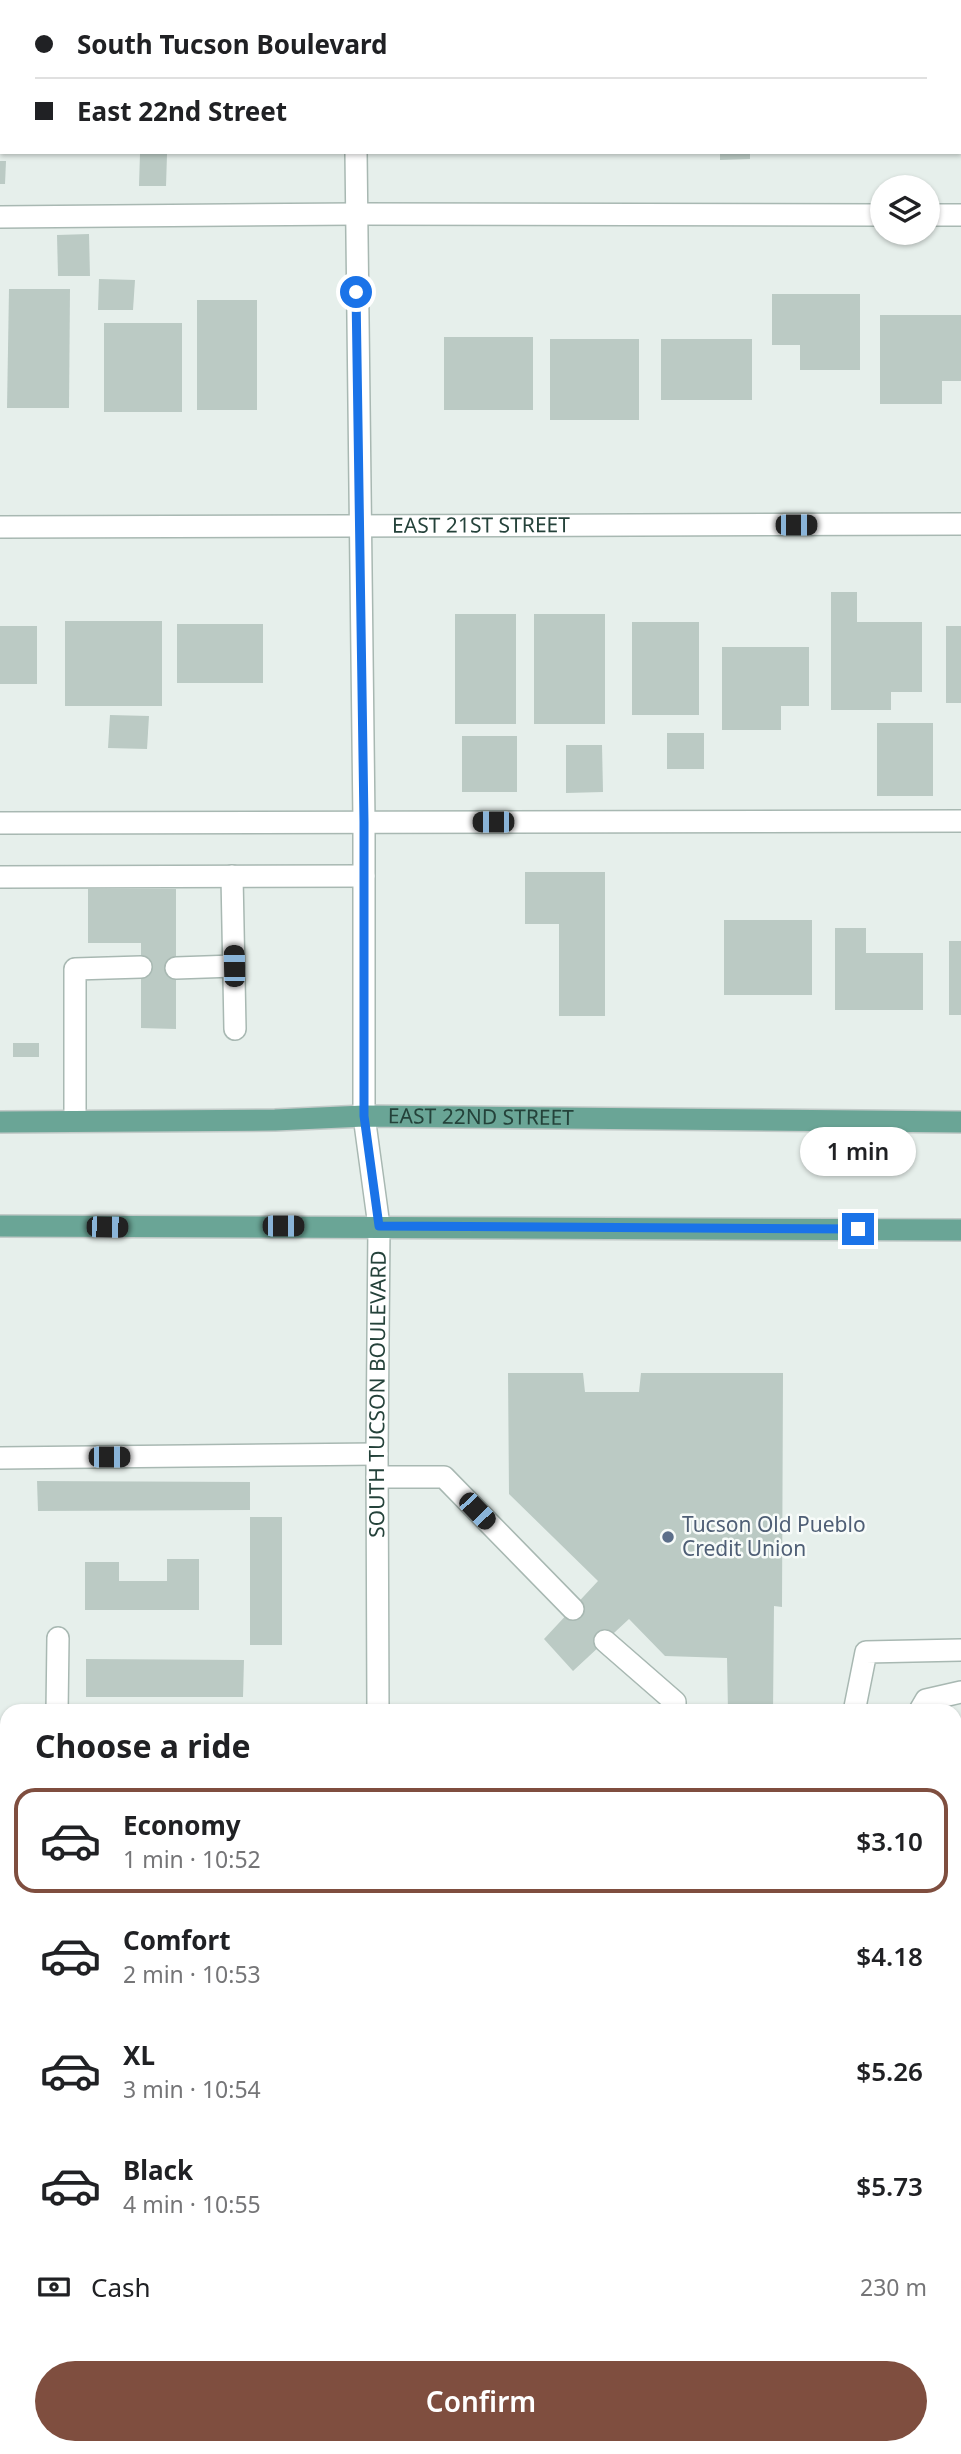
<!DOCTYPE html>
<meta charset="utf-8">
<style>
body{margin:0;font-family:"Noto Sans",sans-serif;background:#f6f6f6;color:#202124;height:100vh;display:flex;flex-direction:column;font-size:26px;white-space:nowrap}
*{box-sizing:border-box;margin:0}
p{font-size:23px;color:#757577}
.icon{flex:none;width:38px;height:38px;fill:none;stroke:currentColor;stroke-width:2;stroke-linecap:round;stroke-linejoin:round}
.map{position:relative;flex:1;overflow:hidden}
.panel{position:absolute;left:0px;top:1704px;width:962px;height:751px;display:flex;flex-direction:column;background:#fff;border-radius:21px 21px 0 0;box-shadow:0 2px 5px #0004}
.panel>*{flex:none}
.top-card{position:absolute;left:0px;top:0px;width:962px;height:154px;box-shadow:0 2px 5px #0004;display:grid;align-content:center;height:154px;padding:0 35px;background:#fff}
.fabs{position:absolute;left:870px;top:175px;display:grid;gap:14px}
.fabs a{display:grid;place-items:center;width:70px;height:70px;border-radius:50%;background:#fff;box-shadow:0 2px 5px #0004;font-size:35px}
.end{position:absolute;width:32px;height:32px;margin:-16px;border:9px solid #1a73e8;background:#fff;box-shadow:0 0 0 4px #fff}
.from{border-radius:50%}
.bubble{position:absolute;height:49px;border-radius:24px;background:#fff;box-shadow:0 2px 5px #0004;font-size:23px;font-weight:600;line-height:49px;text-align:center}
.car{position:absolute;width:21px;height:42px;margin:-21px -10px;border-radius:9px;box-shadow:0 0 5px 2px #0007;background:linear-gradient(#222 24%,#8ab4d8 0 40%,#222 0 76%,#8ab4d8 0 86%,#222 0)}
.top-card b{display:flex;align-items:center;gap:24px;height:66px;font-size:26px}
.top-card b+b{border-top:2px solid #e0e0e0}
.top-card i{width:18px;height:18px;background:#202124}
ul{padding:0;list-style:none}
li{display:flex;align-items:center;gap:21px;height:105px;margin:0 14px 10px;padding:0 21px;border:4px solid transparent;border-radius:21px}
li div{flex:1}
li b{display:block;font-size:26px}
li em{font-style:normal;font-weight:600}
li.active{border-color:#7f4e3f}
li>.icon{width:63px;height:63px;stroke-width:1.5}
h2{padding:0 35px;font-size:32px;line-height:84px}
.pay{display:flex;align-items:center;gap:18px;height:77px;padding:0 35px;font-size:26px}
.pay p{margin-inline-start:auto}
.action{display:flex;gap:14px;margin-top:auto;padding:14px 35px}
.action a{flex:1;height:80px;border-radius:42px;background:#7f4e3f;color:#fff;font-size:28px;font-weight:600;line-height:80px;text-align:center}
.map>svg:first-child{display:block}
</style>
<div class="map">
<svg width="961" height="2454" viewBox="0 0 961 2454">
<rect width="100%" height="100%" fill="#e6efeb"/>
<g fill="#bbcac4">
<polygon points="720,152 750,152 750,159 720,160"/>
<polygon points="140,153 167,154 166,186 139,186"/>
<polygon points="0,161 6,161 5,184 0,184"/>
<polygon points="89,234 90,276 58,276 57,235"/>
<polygon points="99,279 135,280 133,310 98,310"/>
<polygon points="9,289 70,289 69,408 7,408"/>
<polygon points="772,294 860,294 860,370 800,370 800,345 772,345"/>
<rect x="197" y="300" width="60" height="110"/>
<polygon points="880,315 961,315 961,381 942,381 942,404 880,404"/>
<rect x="104" y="323" width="78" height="89"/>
<rect x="444" y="337" width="89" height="73"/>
<rect x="550" y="339" width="89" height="81"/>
<rect x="661" y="339" width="91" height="61"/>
<polygon points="831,592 857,592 857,622 922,622 922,692 891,692 891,710 831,710"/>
<rect x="455" y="614" width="61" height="110"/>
<rect x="534" y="614" width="71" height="110"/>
<rect x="65" y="621" width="97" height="85"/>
<rect x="632" y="622" width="67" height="93"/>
<rect x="177" y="624" width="86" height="59"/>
<rect x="0" y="626" width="37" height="58"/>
<rect x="946" y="626" width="15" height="77"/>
<polygon points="722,647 809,647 809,706 781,706 781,730 722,730"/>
<polygon points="110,715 149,716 147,749 108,748"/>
<rect x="877" y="723" width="56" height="73"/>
<rect x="667" y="733" width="37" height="36"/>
<rect x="462" y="736" width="55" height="56"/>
<polygon points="566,745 602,745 603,792 566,793"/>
<polygon points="525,872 605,872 605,1016 559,1016 559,924 525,924"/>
<polygon points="88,889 176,889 176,1029 141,1028 141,943 88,943"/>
<rect x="724" y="920" width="88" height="75"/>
<polygon points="835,928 866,928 866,953 923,953 923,1010 835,1010"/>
<rect x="949" y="941" width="12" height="74"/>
<rect x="13" y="1043" width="26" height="14"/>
<polygon points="508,1373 583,1373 585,1392 639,1392 641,1373 783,1373 782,1607 774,1606 773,1712 728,1712 727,1658 665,1656 629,1619 573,1671 544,1639 598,1581 509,1494"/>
<polygon points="37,1481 250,1482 250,1510 38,1511"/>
<rect x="250" y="1517" width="32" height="128"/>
<polygon points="167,1559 199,1559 199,1610 85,1610 85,1562 119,1562 119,1581 167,1581"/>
<polygon points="86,1659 244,1660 243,1697 86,1697"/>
<polygon points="956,2011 961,2014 961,2111 956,2108"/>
<polygon points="961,2345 961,2390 956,2386 956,2352"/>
<rect x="184" y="2448" width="68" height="6"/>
</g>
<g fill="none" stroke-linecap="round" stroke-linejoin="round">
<g stroke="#a8b8b2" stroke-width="24">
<g id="service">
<polyline points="928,215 961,215"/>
<polyline points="0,217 356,214 882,215"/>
<polyline points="0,823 961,821"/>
<polyline points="232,876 235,1029"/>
<polyline points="0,877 364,876"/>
<polyline points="176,968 234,966"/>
<polyline points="75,1121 75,969 141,967"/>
<polyline points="0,1458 377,1454"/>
<polyline points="377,1477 444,1477 573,1609"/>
<polyline points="605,1641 675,1702 675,1712"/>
<polyline points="57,1712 58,1638"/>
<polyline points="854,1712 866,1652 961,1650"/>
<polyline points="919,1712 926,1700 961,1692"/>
</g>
</g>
<g stroke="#a8b8b2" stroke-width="24">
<g id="minor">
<path id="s1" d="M 0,527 L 961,524"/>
<path id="s2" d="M 378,1712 L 377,1454 L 379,1226"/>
<polyline points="0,1776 7,1776"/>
<polyline points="956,1888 961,1892"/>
<polyline points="0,2351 7,2351"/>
<polyline points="856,2448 864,2454"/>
<polyline points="377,2454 377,2448"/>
</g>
</g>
<g stroke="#a8b8b2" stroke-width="24">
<g id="tertiary">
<polyline points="356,2 356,0"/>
<polyline points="356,152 364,822 364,1116 379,1226"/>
</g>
</g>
<g stroke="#c2cac8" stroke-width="24">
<g id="primary">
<path id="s3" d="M 0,1122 L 275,1120 L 364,1116 L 961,1122"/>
<polyline points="0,1226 961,1230"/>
</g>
</g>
<use href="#service" stroke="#fff" stroke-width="21"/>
<use href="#minor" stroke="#fff" stroke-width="21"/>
<use href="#tertiary" stroke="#fff" stroke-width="21"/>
<use href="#primary" stroke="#6aa596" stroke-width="21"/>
</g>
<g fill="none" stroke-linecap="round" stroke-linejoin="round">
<polyline stroke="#1a73e8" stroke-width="9" points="356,292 364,822 364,1116 379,1226 858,1229"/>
</g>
<circle fill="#5c6f8a" stroke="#f7fbf9" stroke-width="2.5" cx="668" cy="1537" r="7"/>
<g text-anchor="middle" stroke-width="5" stroke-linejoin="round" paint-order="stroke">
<g font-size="21" fill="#24423a" stroke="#f7fbf9">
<text dy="7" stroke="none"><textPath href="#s1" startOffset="481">EAST 21ST STREET</textPath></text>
<text dy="7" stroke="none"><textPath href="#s3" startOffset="481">EAST 22ND STREET</textPath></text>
<text dy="7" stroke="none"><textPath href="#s2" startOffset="318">SOUTH TUCSON BOULEVARD</textPath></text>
</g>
<g font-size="21" fill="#4e5e75" stroke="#f7fbf9" text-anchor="start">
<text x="682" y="1532">Tucson Old Pueblo<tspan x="682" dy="24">Credit Union</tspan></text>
</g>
</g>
</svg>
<div class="fabs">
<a><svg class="icon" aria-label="layers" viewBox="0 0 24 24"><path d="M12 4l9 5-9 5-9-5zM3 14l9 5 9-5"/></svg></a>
</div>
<i class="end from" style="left:356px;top:292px"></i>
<i class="end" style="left:858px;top:1229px"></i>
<div class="bubble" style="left:800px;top:1127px;width:116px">1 min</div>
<i class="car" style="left:796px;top:525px;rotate:90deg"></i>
<i class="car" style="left:493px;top:822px;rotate:270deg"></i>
<i class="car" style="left:234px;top:966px;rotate:359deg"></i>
<i class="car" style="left:283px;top:1226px;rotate:90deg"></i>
<i class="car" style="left:107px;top:1227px;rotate:91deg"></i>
<i class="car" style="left:109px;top:1457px;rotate:90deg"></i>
<i class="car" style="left:477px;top:1511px;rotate:136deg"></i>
<div class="top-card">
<b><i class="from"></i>South Tucson Boulevard</b>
<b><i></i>East 22nd Street</b>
</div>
<section class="panel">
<h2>Choose a ride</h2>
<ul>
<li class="active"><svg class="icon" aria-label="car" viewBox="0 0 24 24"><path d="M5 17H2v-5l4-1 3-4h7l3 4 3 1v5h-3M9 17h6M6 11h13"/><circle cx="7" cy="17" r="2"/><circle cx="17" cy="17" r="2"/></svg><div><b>Economy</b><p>1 min · 10:52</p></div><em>$3.10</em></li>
<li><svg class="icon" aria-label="car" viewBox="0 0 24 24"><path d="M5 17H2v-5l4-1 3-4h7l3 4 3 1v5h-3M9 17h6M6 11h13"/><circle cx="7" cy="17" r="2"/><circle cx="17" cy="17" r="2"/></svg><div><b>Comfort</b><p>2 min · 10:53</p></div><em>$4.18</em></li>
<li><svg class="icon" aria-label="car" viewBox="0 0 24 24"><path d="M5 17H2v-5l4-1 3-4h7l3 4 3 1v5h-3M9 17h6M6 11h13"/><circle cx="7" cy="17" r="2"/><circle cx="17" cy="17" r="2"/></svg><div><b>XL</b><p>3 min · 10:54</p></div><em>$5.26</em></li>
<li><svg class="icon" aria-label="car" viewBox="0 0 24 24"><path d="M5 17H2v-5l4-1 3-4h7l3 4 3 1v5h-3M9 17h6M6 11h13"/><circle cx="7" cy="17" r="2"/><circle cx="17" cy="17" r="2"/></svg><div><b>Black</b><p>4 min · 10:55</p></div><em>$5.73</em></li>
</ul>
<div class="pay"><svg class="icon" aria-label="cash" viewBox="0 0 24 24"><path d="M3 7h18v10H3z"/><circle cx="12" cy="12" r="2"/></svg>Cash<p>230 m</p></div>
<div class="action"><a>Confirm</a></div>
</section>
</div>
